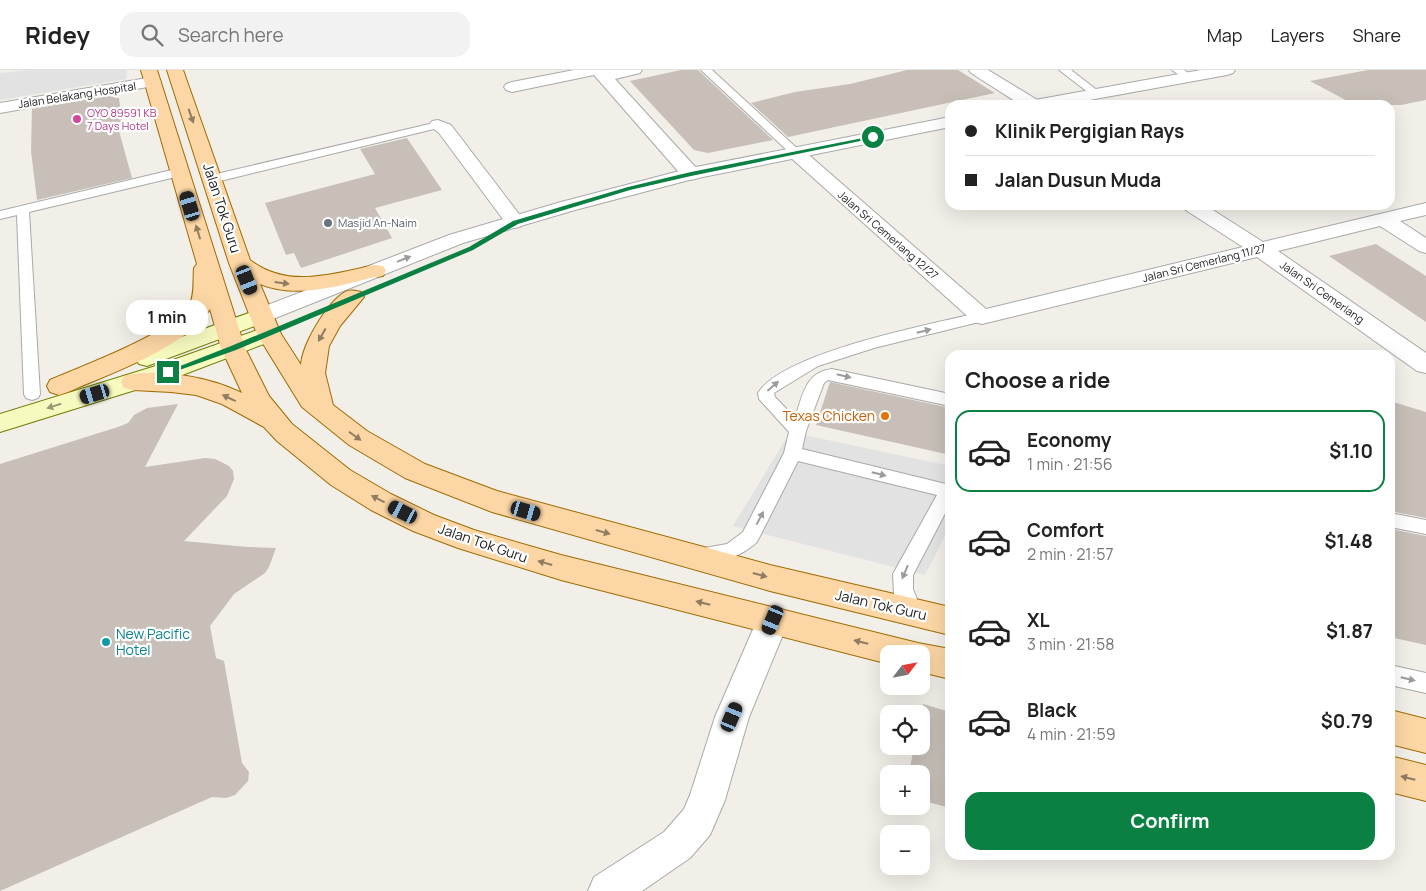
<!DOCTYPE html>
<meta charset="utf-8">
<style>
body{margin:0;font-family:Manrope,sans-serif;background:#f2f2f2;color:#222;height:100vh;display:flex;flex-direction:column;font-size:19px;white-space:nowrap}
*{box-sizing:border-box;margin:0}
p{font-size:16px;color:#767676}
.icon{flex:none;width:28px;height:28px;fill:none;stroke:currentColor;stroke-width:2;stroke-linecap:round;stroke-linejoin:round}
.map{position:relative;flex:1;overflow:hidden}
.sheet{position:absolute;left:945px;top:280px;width:450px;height:510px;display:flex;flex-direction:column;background:#fff;border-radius:15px;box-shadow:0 5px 20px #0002}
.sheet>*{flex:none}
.banner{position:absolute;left:945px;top:30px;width:450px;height:110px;border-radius:15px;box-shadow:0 5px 20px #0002;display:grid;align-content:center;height:110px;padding:0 20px;background:#fff}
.needle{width:32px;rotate:58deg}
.tools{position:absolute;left:880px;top:575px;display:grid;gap:10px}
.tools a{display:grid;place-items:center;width:50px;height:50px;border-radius:10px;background:#fff;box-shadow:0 5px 20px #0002;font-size:25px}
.end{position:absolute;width:22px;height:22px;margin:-11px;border:6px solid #0b8043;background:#fff;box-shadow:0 0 0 2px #fff}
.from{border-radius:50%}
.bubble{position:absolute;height:35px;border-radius:15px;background:#fff;box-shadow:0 5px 20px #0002;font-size:16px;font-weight:700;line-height:35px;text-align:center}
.car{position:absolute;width:15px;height:30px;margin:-15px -8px;border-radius:6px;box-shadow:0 0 4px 1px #0007;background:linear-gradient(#222 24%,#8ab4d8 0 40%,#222 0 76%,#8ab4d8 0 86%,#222 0)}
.banner b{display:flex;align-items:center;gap:18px;height:48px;font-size:19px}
.banner b+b{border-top:1px solid #e0e0e0}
.banner i{width:12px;height:12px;background:#222}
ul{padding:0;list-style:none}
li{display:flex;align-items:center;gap:15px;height:82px;margin:0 10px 8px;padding:0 10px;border:2px solid transparent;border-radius:15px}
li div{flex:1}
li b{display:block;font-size:19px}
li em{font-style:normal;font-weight:700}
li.on{border-color:#0b8043}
li>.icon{width:45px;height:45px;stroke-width:1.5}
h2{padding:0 20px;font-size:22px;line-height:60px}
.button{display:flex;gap:10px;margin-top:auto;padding:10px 20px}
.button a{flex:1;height:58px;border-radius:15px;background:#0b8043;color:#fff;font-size:20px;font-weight:700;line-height:58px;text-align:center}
header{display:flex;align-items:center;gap:30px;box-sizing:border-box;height:70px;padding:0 25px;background:#fff;border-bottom:1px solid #e0e0e0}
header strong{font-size:24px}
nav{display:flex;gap:28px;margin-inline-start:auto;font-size:18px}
.search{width:350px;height:45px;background:#f2f2f2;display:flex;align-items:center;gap:12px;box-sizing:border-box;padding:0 18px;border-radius:15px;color:#767676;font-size:19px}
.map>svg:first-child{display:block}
</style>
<header>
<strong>Ridey</strong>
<div class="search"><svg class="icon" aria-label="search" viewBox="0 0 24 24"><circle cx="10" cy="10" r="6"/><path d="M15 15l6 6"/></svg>Search here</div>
<nav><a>Map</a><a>Layers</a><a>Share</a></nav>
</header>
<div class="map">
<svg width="1426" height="821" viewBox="0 0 1426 821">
<rect width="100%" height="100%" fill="#f2efe9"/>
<g fill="#e2e2e2">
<polygon points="30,0 127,0 126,9 0,30 0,3"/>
<polygon points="790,362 950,396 950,456 925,505 733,456"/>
</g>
<g fill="#c7bfb8">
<polygon points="681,0 698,0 773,70 708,83 694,80 630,11"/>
<polygon points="907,0 958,0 995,23 788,67 751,33 795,22 850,14"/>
<polygon points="1368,0 1426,0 1426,30 1401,35 1355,35 1310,11"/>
<polygon points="107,26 119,28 123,60 119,61 132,108 37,130 31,81 32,39"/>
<polygon points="407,68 442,120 375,138 392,168 301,198 294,183 286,185 265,133 375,104 360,79"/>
<polygon points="1376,174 1426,206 1426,252 1329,186"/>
<polygon points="830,312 950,338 950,361 946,384 816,355"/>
<polygon points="1390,331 1426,342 1426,448 1390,441"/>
<polygon points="178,334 145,397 205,388 215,389 229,396 233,401 234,409 227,426 184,471 247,477 276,478 269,497 265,503 234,524 210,556 216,588 224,591 242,693 249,702 248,711 235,725 226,728 212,727 0,821 0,394 118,357 128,353 134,345 147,338"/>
<polygon points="1390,459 1426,466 1426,575 1390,567"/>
<polygon points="923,634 950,642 950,738 921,730 921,704 909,704 914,676 921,676 921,644"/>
</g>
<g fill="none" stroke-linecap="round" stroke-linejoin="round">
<g stroke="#a9a9a9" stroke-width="2">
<g id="service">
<polygon points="701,0 712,0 800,81 802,83 800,85 792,85"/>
<polygon points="1059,0 1071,0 1102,24 1101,26 1093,26"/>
<polygon points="1172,0 1184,0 1194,7 1193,9 1185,9"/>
<polygon points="438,52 442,53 444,55 442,57 212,113 206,109 212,105"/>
<polygon points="180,98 186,102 184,105 29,142 40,324 38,328 32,330 26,328 24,324 17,145 0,149 0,141"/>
<path d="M 982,242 L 987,244 L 989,247 L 987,250 L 874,278 L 818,296 L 774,323 L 775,327 L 795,348 C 803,325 805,302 832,299 L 950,324 L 950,336 L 828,310 L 824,313 L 806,361 L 802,379 L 950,415 L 950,434 L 913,505 L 913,519 L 922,542 L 919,548 L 912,551 L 905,548 L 894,524 L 893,504 L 937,425 L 798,391 L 757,472 C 742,486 714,498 693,492 L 691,486 L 693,480 L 727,474 L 743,462 L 784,383 L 789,362 L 759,329 L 758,323 C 783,282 933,254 982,242 Z"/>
<polygon points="1390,443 1426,450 1426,464 1390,457"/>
<polygon points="1390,595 1426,603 1426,623 1390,615"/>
</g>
</g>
<g stroke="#a9a9a9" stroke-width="2">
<g id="minor">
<polygon points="574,0 642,0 640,3 615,9 698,100 700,104 698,108 691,110 684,108 594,5 512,22 506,20 504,17 506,14 512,12"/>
<polygon points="969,0 988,0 1039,31 1041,35 1021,35 971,3"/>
<polygon points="153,7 159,9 161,12 159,15 0,43 0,33"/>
<polygon points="438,50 451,55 522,148 525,152 522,156 515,158 508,156 439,63 429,55 432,51"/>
<polygon points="796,78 802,79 986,239 1243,177 1184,139 1181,135 1205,135 1263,172 1426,133 1426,145 1400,151 1426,168 1426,183 1419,181 1380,156 1278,181 1426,283 1426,303 1417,301 1257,187 982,254 974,252 790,87 787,83 790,79"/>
<polygon points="773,536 784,540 789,550 749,647 725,730 710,765 690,788 642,821 588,821 594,807 664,762 684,739 690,725 715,647 757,550 762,540"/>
</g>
</g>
<g stroke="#a9a9a9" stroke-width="2">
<g id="tertiary">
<polygon points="1201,0 1235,0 1233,3 1227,5 1062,35 1027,35 1029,31 1035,30"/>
<polygon points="950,47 950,57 693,109 575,140 463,173 268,251 260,253 252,251 249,246 252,241 449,165 561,132 691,98"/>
</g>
</g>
<g stroke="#707d05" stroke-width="2">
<g id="secondary">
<polygon points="260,239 268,241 271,246 268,251 147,296 139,294 135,288 139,282"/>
<polygon points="269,256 277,259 281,264 277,269 177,307 0,362 0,344 159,295"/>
</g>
</g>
<g stroke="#a06b00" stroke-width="2">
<g id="primary">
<path d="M 141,0 L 157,0 L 245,278 L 269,326 L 292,354 L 350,400 L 391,424 L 434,445 L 474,460 L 561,485 L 918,573 L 950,579 L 950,609 L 921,602 L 921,584 L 889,584 L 889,594 L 561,510 L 458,478 L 413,461 L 371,440 L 331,415 L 277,371 L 264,357 L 222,334 L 196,325 L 171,322 L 133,320 L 124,318 L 121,312 L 124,306 C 157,297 212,308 242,323 L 221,278 L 210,239 C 184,279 110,303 68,322 L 59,325 L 50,322 L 47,316 L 50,310 C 80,297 174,262 189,236 C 195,226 193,210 194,198 L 197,194 Z"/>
<path d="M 167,0 L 183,0 L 250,190 C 288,219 332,204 375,195 L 383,196 L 386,201 L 383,206 L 375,207 C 338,216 297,229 260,214 L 281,264 L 301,295 C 302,275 327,232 345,222 C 351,219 356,221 361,222 L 364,227 L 340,256 L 329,276 L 325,303 L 333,335 L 367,361 L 425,394 L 497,421 L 770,495 L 950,537 L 950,565 L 770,521 L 492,442 L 405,408 L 349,375 L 302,337 L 257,264 L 229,193 Z"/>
<polygon points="1390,640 1426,649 1426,683 1390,674"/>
<polygon points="1390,686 1426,695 1426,731 1390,722"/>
</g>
</g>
<use href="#service" fill="#fff" fill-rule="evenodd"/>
<use href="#minor" fill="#fff" fill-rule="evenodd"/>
<use href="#tertiary" fill="#fff" fill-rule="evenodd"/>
<use href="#secondary" fill="#f7fabf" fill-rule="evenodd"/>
<use href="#primary" fill="#fcd6a4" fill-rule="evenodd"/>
</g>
<defs><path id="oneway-solid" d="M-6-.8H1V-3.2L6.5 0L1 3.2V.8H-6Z" transform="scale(1.25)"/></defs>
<g fill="#8f7c63">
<use href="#oneway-solid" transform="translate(191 46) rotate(71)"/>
<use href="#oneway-solid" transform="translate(198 162) rotate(-107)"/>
<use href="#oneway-solid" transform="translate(282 213) rotate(7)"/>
<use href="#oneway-solid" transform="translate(322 265) rotate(119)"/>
<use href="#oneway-solid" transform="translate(229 328) rotate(-155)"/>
<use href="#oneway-solid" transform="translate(355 366) rotate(35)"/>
<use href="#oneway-solid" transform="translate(378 429) rotate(-153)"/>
<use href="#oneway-solid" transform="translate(603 462) rotate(16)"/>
<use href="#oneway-solid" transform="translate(545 493) rotate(-164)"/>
<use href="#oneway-solid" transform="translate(760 505) rotate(15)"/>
<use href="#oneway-solid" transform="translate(703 533) rotate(-166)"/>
<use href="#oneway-solid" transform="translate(861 572) rotate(-166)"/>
<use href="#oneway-solid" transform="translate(1408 708) rotate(-166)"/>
</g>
<g fill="#9c9c9c">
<use href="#oneway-solid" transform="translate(404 189) rotate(-22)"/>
<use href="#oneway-solid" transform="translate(924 261) rotate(-14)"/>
<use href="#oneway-solid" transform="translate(844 306) rotate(13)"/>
<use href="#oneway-solid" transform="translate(773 316) rotate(-41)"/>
<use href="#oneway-solid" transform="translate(879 404) rotate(14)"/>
<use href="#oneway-solid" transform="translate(760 448) rotate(-62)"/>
<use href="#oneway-solid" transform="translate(905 502) rotate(113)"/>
<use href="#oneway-solid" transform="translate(1408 609) rotate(13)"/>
</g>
<use fill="#979978" href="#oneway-solid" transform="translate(54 336) rotate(163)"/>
<polygon fill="#0b8043" points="873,66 875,68 691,106 630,120 518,154 473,180 236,280 171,303 165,302 231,276 469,177 513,151 628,117 691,102"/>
<circle fill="#d1479c" stroke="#fff" stroke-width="2" cx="77" cy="49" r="5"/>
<circle fill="#6b7280" stroke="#fff" stroke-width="2" cx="328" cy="153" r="5"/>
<circle fill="#e8710a" stroke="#fff" stroke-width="2" cx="885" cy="346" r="5"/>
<circle fill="#0f9aa8" stroke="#fff" stroke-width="2" cx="106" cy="572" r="5"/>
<g text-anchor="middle" stroke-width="4.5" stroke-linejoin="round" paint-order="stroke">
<g font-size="11" fill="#222" stroke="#fff">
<text transform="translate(77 25) rotate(-9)" y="4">Jalan Belakang Hospital</text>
<text transform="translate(888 165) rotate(41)" y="4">Jalan Sri Cemerlang 12/27</text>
<text transform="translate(1204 193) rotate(-14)" y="4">Jalan Sri Cemerlang 11/27</text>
<text transform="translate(1322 222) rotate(35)" y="4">Jalan Sri Cemerlang</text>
</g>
<g font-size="11" fill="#b23c85" stroke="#fff" text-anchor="start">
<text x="87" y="47">OYO 89591 KB<tspan x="87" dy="13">7 Days Hotel</tspan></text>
</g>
<g font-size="11" fill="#5b616d" stroke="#fff" text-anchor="start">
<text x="338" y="157">Masjid An-Naim</text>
</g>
<g font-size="14" fill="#222" stroke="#fff">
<text transform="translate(222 138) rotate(72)" y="5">Jalan Tok Guru</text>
<text transform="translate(483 473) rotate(19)" y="5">Jalan Tok Guru</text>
<text transform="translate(881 535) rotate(13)" y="5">Jalan Tok Guru</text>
</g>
<g font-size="14" fill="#c56008" stroke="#fff" text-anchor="end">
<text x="875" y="351">Texas Chicken</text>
</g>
<g font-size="14" fill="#0d838f" stroke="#fff" text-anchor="start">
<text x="116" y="569">New Pacific<tspan x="116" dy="16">Hotel</tspan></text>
</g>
</g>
</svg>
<div class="tools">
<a><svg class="needle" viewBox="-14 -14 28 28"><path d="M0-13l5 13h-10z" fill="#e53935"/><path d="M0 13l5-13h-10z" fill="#767676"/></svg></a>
<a><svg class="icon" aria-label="locate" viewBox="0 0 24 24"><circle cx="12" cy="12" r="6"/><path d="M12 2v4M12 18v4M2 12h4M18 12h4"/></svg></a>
<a>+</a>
<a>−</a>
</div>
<i class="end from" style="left:873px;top:67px"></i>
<i class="end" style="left:168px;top:302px"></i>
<div class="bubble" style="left:126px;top:230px;width:82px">1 min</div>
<i class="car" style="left:190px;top:136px;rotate:343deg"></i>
<i class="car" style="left:247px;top:210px;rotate:158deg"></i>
<i class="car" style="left:95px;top:324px;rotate:253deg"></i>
<i class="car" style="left:526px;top:441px;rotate:106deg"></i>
<i class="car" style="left:403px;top:442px;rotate:297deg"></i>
<i class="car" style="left:773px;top:550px;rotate:203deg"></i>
<i class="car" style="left:732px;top:647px;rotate:23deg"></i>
<div class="banner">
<b><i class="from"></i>Klinik Pergigian Rays</b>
<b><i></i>Jalan Dusun Muda</b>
</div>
<section class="sheet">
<h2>Choose a ride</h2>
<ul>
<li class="on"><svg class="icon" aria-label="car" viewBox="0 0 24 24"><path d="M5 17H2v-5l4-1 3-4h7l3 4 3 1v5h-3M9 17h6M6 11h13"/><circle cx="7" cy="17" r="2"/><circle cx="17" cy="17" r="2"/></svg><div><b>Economy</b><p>1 min · 21:56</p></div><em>$1.10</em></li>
<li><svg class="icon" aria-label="car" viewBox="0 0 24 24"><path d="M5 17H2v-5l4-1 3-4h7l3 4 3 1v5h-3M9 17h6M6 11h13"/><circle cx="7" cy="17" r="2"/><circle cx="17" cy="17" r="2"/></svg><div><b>Comfort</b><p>2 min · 21:57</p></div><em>$1.48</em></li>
<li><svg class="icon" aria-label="car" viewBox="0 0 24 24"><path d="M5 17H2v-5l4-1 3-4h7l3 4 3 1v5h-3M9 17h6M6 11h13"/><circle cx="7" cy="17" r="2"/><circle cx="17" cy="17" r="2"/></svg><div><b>XL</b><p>3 min · 21:58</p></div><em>$1.87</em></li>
<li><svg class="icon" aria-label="car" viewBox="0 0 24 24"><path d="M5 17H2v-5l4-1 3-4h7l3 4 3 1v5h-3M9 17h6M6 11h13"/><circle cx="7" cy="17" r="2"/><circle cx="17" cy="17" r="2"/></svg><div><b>Black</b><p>4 min · 21:59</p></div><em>$0.79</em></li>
</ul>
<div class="button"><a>Confirm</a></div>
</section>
</div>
